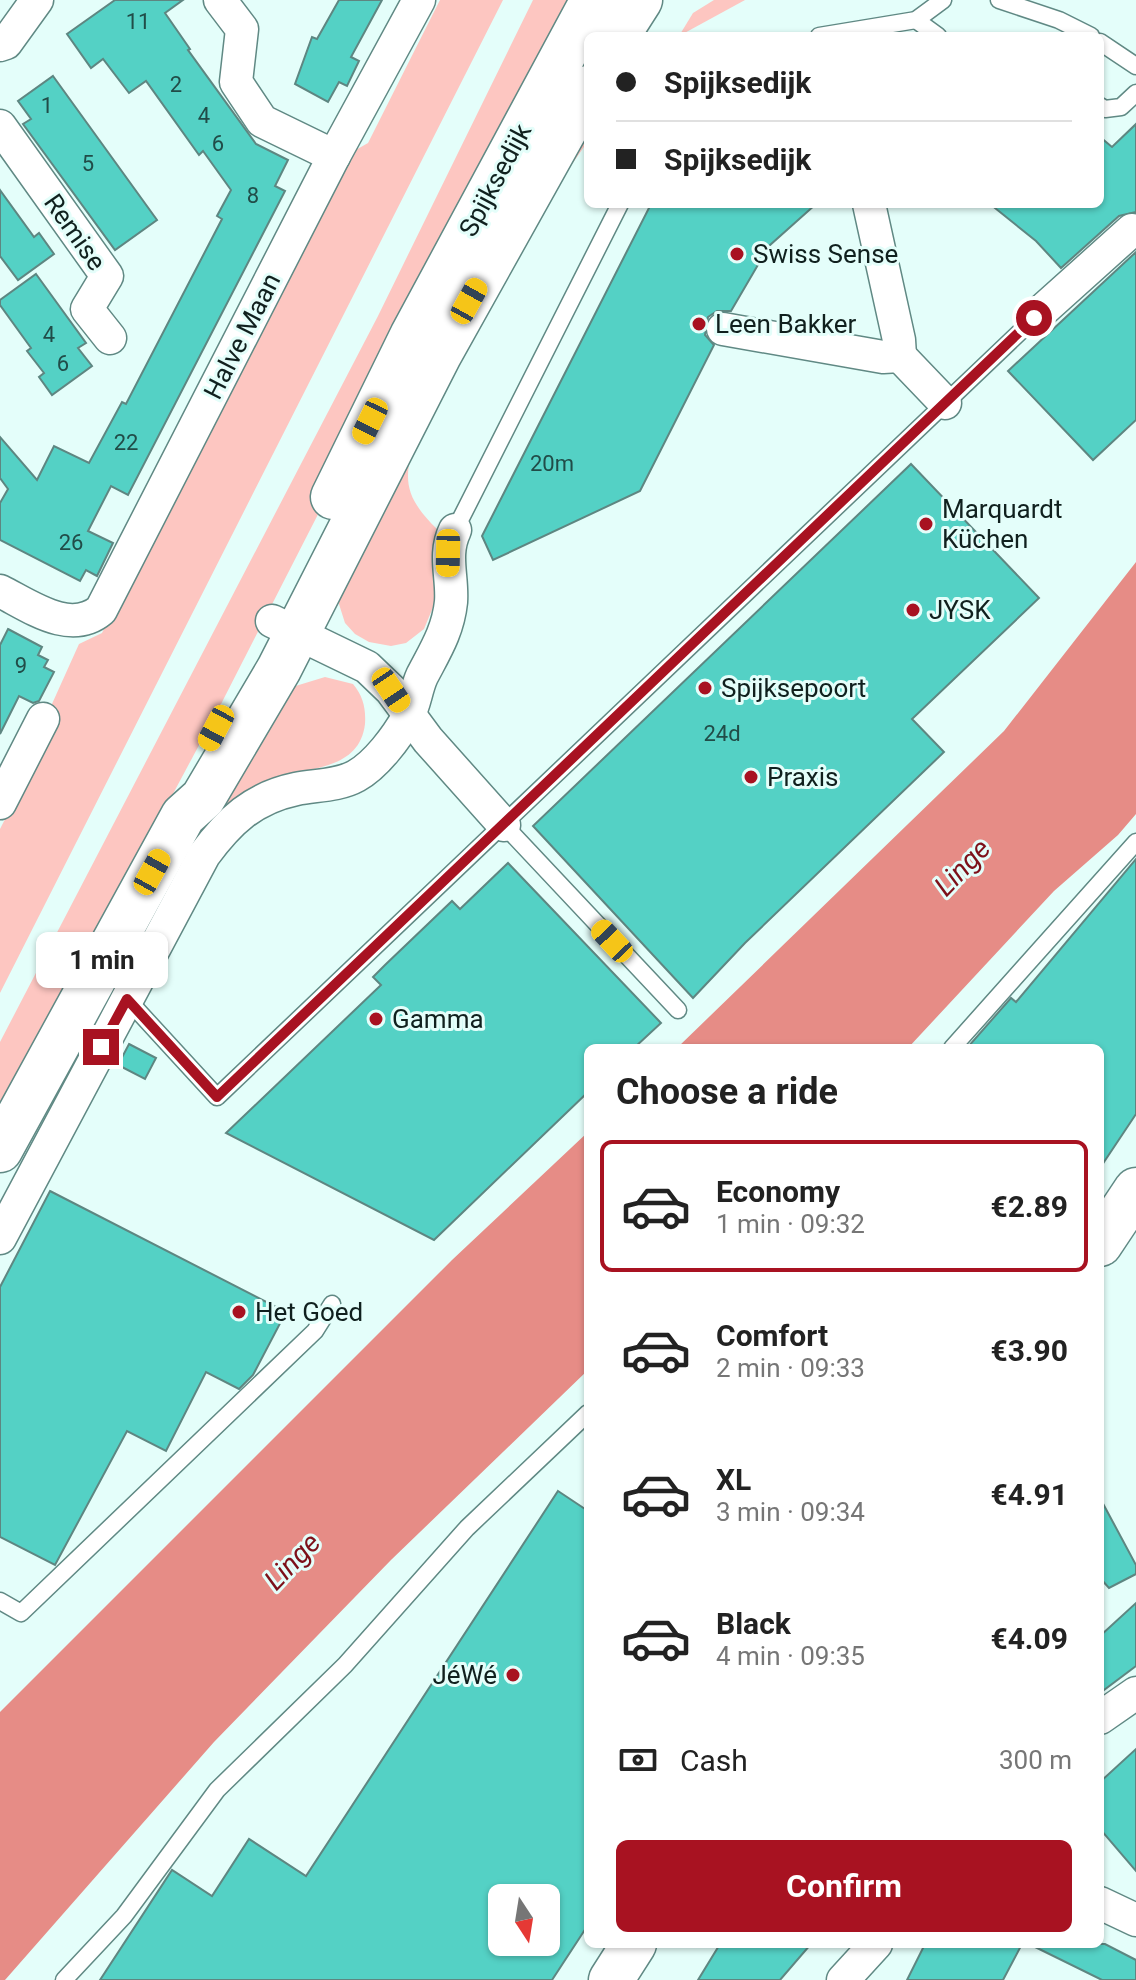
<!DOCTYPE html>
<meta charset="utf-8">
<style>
body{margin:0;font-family:Roboto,sans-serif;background:#f6f6f6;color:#222;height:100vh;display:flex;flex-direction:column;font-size:30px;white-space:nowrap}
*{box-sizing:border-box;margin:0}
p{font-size:26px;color:#767676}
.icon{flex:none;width:44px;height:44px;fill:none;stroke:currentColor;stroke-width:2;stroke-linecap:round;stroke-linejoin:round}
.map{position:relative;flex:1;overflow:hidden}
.drawer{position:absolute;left:584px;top:1044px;width:520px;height:904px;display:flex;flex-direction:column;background:#fff;border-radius:12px;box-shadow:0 2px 6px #0004}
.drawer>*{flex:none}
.banner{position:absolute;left:584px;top:32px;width:520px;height:176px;border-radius:12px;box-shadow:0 2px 6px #0004;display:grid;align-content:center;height:176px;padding:0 32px;background:#fff}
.needle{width:52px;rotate:168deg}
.controls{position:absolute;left:488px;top:1884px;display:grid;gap:16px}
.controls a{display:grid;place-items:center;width:72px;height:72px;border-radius:12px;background:#fff;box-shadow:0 2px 6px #0004;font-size:40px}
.end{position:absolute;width:36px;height:36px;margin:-18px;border:10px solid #a81221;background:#fff;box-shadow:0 0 0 4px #fff}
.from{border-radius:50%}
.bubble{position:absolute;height:56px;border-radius:12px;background:#fff;box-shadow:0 2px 6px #0004;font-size:26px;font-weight:700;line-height:56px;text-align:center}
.car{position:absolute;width:24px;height:48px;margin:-24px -12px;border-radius:10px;box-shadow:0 0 6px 2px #0007;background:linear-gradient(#f5c518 24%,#345 0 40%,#f5c518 0 76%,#345 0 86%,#f5c518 0)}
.banner b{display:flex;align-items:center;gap:28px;height:76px;font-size:30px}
.banner b+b{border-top:2px solid #e0e0e0}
.banner i{width:20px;height:20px;background:#222}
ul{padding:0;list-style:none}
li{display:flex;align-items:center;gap:24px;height:132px;margin:0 16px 12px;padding:0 16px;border:4px solid transparent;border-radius:12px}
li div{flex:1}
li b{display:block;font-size:30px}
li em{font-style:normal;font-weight:700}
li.selected{border-color:#a81221}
li>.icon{width:72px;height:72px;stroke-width:1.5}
h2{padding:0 32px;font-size:36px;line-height:96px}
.pay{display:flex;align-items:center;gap:20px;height:88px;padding:0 32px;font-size:30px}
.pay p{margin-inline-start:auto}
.primary-button{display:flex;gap:16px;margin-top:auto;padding:16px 32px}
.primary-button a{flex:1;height:92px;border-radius:12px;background:#a81221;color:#fff;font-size:32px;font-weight:700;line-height:92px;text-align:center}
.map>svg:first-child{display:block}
</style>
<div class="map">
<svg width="1136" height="1980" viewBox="0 0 1136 1980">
<rect width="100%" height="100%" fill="#e4fefa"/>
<g fill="#fdc6c1">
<polygon points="440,0 503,0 0,993 0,829 52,727 47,715 79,644 102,633 340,159 368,143"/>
<polygon points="533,0 581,0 220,706 0,1117 0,1042 378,316"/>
<polygon points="714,0 745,0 679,36 693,13"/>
<path d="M 575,136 L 586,144 L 541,209 L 420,426 C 404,474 399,492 437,529 L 432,555 L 436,600 L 424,629 L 406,643 L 391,646 L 369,642 L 355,634 L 345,623 L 338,601 L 349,556 L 412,422 Z"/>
<path d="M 325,677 L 353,684 C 363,696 366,708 365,724 C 359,773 304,766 270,780 C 248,788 229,801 213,818 L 202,814 L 289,688 Z"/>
</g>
<g fill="#e68c86">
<polygon points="1136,562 1136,814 1118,835 1054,891 908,1048 677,1048 1004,731"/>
<polygon points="588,1132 588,1370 391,1560 214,1742 5,1980 0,1980 0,1712 452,1260"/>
</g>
<g fill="#54d1c5" stroke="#5e8681" stroke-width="2" fill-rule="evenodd">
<polygon points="115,0 183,0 165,13 190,49 188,50 256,144 288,160 275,186 285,191 128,495 111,486 88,531 113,543 97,576 86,570 80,581 0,540 0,503 8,489 0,478 0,437 37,480 54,446 89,463 122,402 126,404 222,219 217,216 231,190 203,151 199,155 146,81 129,93 103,59 91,68 67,34"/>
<polygon points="339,0 382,0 351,57 359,61 347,86 339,82 328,102 295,84 312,37 317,39"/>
<polygon points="53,76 157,220 115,250 23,124 31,119 18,101"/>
<polygon points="1136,124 1136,212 1119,216 1061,268 1036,241 990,204 1100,204 1100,137 1112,147"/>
<polygon points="0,190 34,237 39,233 54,254 18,280 0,256"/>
<polygon points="651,204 816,204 769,246 731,311 717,311 708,317 705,335 714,345 640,491 493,560 482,536"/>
<polygon points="1136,252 1136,420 1093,460 1008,371"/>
<polygon points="36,274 86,343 78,348 92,366 52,395 39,377 44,373 27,351 31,348 0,305 0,300"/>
<polygon points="911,464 1039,598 912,719 944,752 745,943 693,998 533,826"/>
<polygon points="8,629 42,647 38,655 48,660 44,667 54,672 39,701 33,703 19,696 0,734 0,645"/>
<polygon points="1136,859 1136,1114 1100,1168 1100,1048 967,1048 1011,998 1016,1002"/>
<polygon points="508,863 661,1023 634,1048 588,1048 588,1092 434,1240 226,1133 381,985 373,977 385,965 452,901 460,909"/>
<polygon points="129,1044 156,1058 145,1079 118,1065"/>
<polygon points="50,1191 286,1312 253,1375 239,1389 206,1372 166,1451 127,1431 55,1565 0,1537 0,1287"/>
<path d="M 558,1491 L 588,1511 L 588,1925 L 552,1980 L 100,1980 L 172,1870 L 212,1896 L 249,1839 L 306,1876 ZM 502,1898 L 546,1898 L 546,1942 L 502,1942 Z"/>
<polygon points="1100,1498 1136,1565 1136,1574 1109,1588 1100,1578"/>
<polygon points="1136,1603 1136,1666 1100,1693 1100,1636"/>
<polygon points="1136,1749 1136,1871 1100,1829 1100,1782"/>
<polygon points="720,1944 811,1944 780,1980 698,1980"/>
<polygon points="925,1944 1022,1944 1003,1980 907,1980"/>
<polygon points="1029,1944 1105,1944 1136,1960 1136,1980 1102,1980"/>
</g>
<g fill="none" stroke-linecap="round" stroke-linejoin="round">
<g stroke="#608984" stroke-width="19">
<g id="lane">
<polyline points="999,0 1059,20 1091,36"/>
<polyline points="916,20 938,36"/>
<polyline points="819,36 916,20 943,0"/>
<polyline points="1100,42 1136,66"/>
<polyline points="1100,106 1105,109 1121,107 1136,93"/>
<polyline points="455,530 620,204"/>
<polyline points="504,825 678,1010"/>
<polyline points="127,999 217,1097 1044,309"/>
<polyline points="952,1048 1136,842"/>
<polyline points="0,1601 21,1613 315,1331 332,1304"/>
<polyline points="64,1980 124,1916 217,1790 345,1665 467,1528 588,1413"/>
</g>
</g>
<g stroke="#608984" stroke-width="35">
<g id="street">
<polyline points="0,45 6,43 37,0"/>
<polyline points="0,126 107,276 87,309 110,338"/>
<polyline points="334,156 419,0"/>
<polyline points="1044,309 1132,230"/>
<polyline points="723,329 883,357 900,356 899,340 869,204"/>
<polyline points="900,356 945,403"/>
<path d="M 0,591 C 30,606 70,636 101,610 L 334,156 L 262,121 L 236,82 L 242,29 L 220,0"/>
<polyline points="272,621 367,667 391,690 428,740 504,825"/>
<polyline points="0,803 43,719"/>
<path d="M 0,1238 L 204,855 C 229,821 253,798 296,789 C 315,785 338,786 356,776 C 376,765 397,737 408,717 C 415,704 416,689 422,676 C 435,651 448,631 451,602 C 453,577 443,555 455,530"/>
<polyline points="1100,1718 1136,1693"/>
<polyline points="1100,1903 1136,1920"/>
<polyline points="843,1980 876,1944"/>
</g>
</g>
<g stroke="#608984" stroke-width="47">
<g id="secondary">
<polyline points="617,36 640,0"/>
<polyline points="333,497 412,336 593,0"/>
<polyline points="0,1150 183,816 203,798 279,669 439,355 588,88"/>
<polyline points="1100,1244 1136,1190"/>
<polyline points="611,1980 634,1944"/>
</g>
</g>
<use href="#lane" stroke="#fff" stroke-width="16"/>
<use href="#street" stroke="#fff" stroke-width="32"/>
<use href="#secondary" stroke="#fff" stroke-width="44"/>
</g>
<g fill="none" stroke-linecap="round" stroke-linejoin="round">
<polyline stroke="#a81221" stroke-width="10" points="101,1047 127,999 217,1097 1034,318"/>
</g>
<g fill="#a81221" stroke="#e4fefa" stroke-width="3">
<circle cx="737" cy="254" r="8"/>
<circle cx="699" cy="324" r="8"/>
<circle cx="926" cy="524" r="8"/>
<circle cx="913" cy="610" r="8"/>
<circle cx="705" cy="688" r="8"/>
<circle cx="751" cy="777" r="8"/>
<circle cx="376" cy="1019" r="8"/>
<circle cx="239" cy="1312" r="8"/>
<circle cx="513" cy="1675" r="8"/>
</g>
<g text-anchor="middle" stroke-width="6" stroke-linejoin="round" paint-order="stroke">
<g font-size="22" fill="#214c48">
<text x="138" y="29">11</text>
<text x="176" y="92">2</text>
<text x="47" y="113">1</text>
<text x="204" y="123">4</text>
<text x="218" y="151">6</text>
<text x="88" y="171">5</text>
<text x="253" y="203">8</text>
<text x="49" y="342">4</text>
<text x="63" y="371">6</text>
<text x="126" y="450">22</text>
<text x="552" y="471">20m</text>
<text x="71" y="550">26</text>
<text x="21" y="673">9</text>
<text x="722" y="741">24d</text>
</g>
<g font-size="26" fill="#10201e" stroke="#e4fefa">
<text transform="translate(495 180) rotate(-62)" y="9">Spijksedijk</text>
<text transform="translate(75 232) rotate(55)" y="9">Remise</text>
<text transform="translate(242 336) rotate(-63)" y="9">Halve Maan</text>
</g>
<g font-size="26" fill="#10201e" stroke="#e4fefa" text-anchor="start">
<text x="753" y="263">Swiss Sense</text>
<text x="715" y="333">Leen Bakker</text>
<text x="942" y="518">Marquardt<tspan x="942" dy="30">Küchen</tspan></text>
<text x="929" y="619">JYSK</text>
<text x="721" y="697">Spijksepoort</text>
<text x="767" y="786">Praxis</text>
<text x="392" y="1028">Gamma</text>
<text x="255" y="1321">Het Goed</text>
<text x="497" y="1684" text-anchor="end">JéWé</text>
</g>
<g font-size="28" font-style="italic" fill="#7d1019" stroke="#e4fefa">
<text transform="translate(962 867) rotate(-46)" y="10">Linge</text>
<text transform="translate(292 1561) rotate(-46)" y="10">Linge</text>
</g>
</g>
</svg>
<div class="controls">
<a><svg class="needle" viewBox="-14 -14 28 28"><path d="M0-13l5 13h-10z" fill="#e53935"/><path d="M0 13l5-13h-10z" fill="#767676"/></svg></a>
</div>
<i class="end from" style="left:1034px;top:318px"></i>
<i class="end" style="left:101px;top:1047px"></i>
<div class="bubble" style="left:36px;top:932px;width:132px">1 min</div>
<i class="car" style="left:469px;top:301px;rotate:29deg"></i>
<i class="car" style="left:370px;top:421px;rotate:206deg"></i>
<i class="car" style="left:448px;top:553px;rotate:181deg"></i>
<i class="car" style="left:391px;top:690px;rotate:146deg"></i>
<i class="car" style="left:216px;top:728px;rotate:208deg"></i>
<i class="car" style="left:152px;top:872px;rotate:29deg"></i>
<i class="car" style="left:612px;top:941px;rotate:317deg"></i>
<div class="banner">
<b><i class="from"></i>Spijksedijk</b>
<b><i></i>Spijksedijk</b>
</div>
<section class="drawer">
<h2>Choose a ride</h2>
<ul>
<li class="selected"><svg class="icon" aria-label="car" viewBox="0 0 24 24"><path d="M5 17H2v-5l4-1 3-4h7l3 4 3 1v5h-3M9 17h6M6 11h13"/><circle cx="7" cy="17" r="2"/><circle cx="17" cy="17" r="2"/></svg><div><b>Economy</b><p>1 min · 09:32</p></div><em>€2.89</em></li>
<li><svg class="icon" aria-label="car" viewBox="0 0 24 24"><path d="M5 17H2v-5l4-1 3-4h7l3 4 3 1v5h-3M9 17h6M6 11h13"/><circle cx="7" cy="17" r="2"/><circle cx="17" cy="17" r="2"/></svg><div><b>Comfort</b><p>2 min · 09:33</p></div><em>€3.90</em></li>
<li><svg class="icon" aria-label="car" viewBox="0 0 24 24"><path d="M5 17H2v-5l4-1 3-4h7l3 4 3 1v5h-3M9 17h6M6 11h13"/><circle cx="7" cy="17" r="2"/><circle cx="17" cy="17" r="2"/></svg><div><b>XL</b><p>3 min · 09:34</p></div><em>€4.91</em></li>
<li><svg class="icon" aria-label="car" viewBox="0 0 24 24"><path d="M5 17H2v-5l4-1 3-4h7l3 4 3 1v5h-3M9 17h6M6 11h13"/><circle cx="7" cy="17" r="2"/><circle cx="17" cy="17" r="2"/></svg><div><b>Black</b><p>4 min · 09:35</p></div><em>€4.09</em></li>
</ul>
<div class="pay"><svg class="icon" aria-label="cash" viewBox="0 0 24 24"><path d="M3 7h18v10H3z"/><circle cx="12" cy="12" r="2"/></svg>Cash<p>300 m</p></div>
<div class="primary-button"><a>Confirm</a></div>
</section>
</div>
